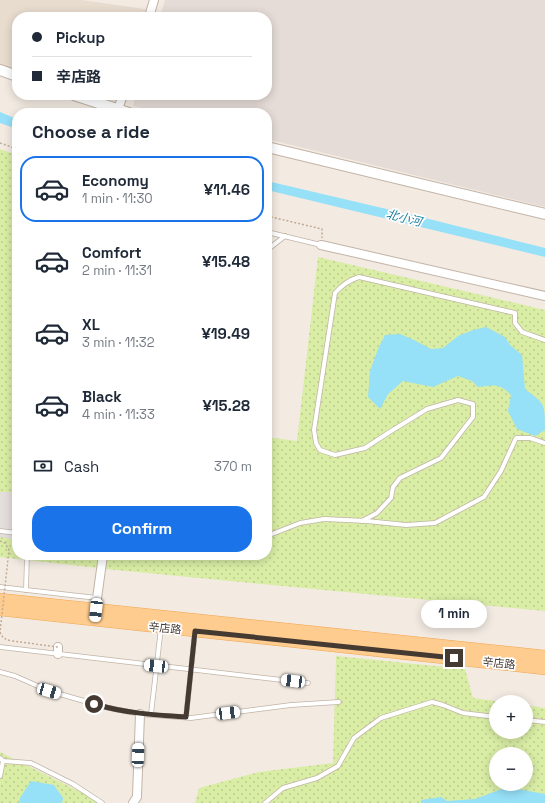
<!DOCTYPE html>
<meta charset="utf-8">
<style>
body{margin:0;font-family:"Space Grotesk","Noto Sans SC",sans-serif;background:#f2f2f3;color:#1f2937;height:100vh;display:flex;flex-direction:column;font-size:15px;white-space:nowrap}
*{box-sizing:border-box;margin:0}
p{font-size:13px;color:#747a83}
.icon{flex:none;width:22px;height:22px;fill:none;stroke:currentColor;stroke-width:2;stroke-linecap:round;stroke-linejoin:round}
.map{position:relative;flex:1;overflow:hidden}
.panel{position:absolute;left:12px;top:108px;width:260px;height:452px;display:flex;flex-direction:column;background:#fff;border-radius:16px;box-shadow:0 2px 10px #0003}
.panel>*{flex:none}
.banner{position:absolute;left:12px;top:12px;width:260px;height:88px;border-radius:16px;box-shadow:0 2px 10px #0003;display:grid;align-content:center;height:88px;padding:0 20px;background:#fff}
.controls{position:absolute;left:489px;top:695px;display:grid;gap:8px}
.controls a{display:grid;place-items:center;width:44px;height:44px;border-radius:50%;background:#fff;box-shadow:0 2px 10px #0003;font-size:20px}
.end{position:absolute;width:18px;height:18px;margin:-9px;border:5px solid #453a32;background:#fff;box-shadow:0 0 0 2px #fff}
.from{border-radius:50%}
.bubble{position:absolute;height:28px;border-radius:14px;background:#fff;box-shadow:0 2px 10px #0003;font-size:13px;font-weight:700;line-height:28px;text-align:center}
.car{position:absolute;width:12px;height:24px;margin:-12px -6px;border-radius:5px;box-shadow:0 0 3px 1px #0007;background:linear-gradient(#fff 24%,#345 0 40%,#fff 0 76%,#345 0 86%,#fff 0)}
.banner b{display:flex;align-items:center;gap:14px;height:38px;font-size:15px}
.banner b+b{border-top:1px solid #e0e1e3}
.banner i{width:10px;height:10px;background:#1f2937}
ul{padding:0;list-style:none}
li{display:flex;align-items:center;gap:12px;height:66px;margin:0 8px 6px;padding:0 12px;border:2px solid transparent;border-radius:16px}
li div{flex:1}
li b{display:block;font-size:15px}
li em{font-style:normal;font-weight:700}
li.active{border-color:#1a73e8}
li>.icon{width:36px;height:36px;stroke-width:1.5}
h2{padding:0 20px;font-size:18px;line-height:48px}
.pay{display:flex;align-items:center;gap:10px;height:44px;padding:0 20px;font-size:15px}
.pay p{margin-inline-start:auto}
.button{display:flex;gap:8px;margin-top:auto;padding:8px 20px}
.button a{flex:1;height:46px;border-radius:16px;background:#1a73e8;color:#fff;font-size:16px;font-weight:700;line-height:46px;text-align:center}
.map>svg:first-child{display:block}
</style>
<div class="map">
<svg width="545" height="803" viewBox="0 0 545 803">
<defs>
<pattern id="green-dots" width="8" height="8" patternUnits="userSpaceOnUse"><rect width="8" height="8" fill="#d9eda5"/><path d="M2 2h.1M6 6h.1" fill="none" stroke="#bccc8e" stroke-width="1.8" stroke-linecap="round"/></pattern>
</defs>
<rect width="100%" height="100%" fill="#f3ebe2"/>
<g fill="#e8dccf">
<polygon points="0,0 82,0 151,10 148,17 17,17 17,70 0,64"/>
<polygon points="94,95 120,95 117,102"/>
</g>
<polygon fill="#e5dcd7" points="165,0 545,0 545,207 267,139 267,113 160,113 133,106 136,95 267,95 267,17 160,17"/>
<g fill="url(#green-dots)" fill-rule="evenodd">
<polygon points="0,149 17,155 17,555 267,555 267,437 297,441 318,257 545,310 545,611 116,570 0,557"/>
<path d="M 336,656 L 465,669 L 473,698 L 503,702 L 496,702 L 496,732 L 526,732 L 526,705 L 545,708 L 545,803 L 195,803 L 199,788 L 259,772 L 333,763 ZM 496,754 L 526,754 L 526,784 L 496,784 Z"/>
<polygon points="0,752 103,803 0,803"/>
</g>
<polygon fill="#e3dedb" points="0,492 17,492 17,540 0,537"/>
<g fill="#96e0f8">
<polygon points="0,112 17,119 17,129 0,123"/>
<polygon points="267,181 425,218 545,248 545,257 267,190"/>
<path d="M 486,327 L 505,337 L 510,345 L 522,355 L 525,389 C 545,404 545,403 545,430 L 535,436 L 517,429 L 508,411 L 511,395 C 500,383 494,385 478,387 L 472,381 L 458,376 L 433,387 L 403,381 L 388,394 L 380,409 L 368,397 L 370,371 L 378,349 L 385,335 L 400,334 L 414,340 L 431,349 L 443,348 L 458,336 L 473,330 Z"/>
<polygon points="31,781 54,785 63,798 62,803 19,803 20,798"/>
<polygon points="507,787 545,794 545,803 421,803 421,800 441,797 447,801 475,799"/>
</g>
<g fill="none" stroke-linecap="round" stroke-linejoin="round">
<g stroke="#c2b4a7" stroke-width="5.5">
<g id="service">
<polyline points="267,232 321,245"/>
<polyline points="267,250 285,236"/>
<path d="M 362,521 L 377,513 L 391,498 L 393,487 L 400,478 L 441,458 L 473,417 L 473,404 L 458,400 L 427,409 L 388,433 L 365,448 L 335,455 L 320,450 L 316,443 L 314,430 L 335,293 C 342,285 349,280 359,277 L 515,313 L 515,323 L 522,332 L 545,340"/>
<polyline points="0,531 17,533"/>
<polyline points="267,536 300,523 324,519 367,521 406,525 435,523 484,497 501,471 516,438 530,438 545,443"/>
<polyline points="0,587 97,598"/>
<polyline points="26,590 27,555"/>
<polyline points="0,647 308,683"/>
<polyline points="0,672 15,676 49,691 109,708 140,714 191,718 291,705 339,702"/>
<polyline points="151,714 161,628"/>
<polyline points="186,717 195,632"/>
<polyline points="526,720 545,722"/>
<polyline points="0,758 3,761 31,763 73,784 102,803"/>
<polyline points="0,776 3,761"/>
<polyline points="265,803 283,788 317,778 338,766 354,738 381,718 432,702 443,705 463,713 496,717"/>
</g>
</g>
<g stroke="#c2b4a7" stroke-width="10">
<g id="minor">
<polyline points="149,17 154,0"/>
<polyline points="118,109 123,95"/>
<polyline points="321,245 545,296"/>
<polyline points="95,613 103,555"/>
<polyline points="58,654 58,647"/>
<polyline points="133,803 137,797 140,714"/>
</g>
</g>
<g stroke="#c2b4a7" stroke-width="12">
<g id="tertiary">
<polyline points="0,70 17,76"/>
<polyline points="74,95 129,113"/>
<polyline points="267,147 545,214"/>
</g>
</g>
<g stroke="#f0a653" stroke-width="14">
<g id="primary">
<polyline points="0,600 545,657"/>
<polyline points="0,609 545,668"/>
</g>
</g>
<g stroke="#c3aa93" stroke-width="1.5" stroke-dasharray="2 2" stroke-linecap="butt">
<polyline points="0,143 17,149"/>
<polyline points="267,216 322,229 322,238"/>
</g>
<use href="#service" stroke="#fff" stroke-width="4"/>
<use href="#minor" stroke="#fff" stroke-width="8"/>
<use href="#tertiary" stroke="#fff" stroke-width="10"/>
<use href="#primary" stroke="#ffcc8f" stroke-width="13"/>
<path stroke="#c3aa93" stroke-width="1.5" stroke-dasharray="2 2" stroke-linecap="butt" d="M 0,541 L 5,543 L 9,550 L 0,632 C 2,638 6,640 12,641 L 58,647"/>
</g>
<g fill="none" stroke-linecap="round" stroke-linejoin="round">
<path stroke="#453a32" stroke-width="5" d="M 94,704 C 124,713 155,715 186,717 L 195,631 L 454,658"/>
</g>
<g text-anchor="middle" stroke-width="3.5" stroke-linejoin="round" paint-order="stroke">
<g font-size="11" fill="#453a32" stroke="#fff">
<text transform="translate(165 628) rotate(6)" y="4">辛店路</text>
<text transform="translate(499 663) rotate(6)" y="4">辛店路</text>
</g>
<g font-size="12" font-style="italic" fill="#1e80a2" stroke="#fff">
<text transform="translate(404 218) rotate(14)" y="4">北小河</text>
</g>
</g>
</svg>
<div class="controls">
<a>+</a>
<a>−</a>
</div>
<i class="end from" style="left:94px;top:704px"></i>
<i class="end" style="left:454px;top:658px"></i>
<div class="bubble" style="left:421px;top:600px;width:66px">1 min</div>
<i class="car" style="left:96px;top:610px;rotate:186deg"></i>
<i class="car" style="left:156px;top:666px;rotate:276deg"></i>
<i class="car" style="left:293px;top:681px;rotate:277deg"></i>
<i class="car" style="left:49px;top:691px;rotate:106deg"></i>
<i class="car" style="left:228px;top:713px;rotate:83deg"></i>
<i class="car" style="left:138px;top:755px;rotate:2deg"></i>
<div class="banner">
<b><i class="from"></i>Pickup</b>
<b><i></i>辛店路</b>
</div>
<section class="panel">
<h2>Choose a ride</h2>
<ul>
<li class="active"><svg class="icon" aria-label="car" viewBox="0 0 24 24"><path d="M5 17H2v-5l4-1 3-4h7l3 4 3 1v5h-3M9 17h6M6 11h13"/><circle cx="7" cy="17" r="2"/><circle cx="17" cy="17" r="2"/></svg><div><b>Economy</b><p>1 min · 11:30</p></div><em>¥11.46</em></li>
<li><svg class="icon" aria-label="car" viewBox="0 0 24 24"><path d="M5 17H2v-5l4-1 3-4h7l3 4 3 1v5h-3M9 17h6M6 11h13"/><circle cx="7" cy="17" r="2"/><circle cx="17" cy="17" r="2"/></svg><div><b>Comfort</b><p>2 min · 11:31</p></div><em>¥15.48</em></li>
<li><svg class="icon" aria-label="car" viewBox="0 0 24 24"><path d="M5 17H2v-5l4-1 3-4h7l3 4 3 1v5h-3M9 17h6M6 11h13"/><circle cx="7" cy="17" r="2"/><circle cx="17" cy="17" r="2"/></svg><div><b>XL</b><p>3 min · 11:32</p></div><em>¥19.49</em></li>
<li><svg class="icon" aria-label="car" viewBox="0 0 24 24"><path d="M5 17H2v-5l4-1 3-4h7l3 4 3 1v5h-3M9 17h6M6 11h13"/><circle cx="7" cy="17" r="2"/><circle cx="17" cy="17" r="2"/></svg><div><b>Black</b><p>4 min · 11:33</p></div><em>¥15.28</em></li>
</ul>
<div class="pay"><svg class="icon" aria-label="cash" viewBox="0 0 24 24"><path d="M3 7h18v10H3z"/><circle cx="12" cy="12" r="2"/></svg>Cash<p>370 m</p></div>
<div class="button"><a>Confirm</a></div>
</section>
</div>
